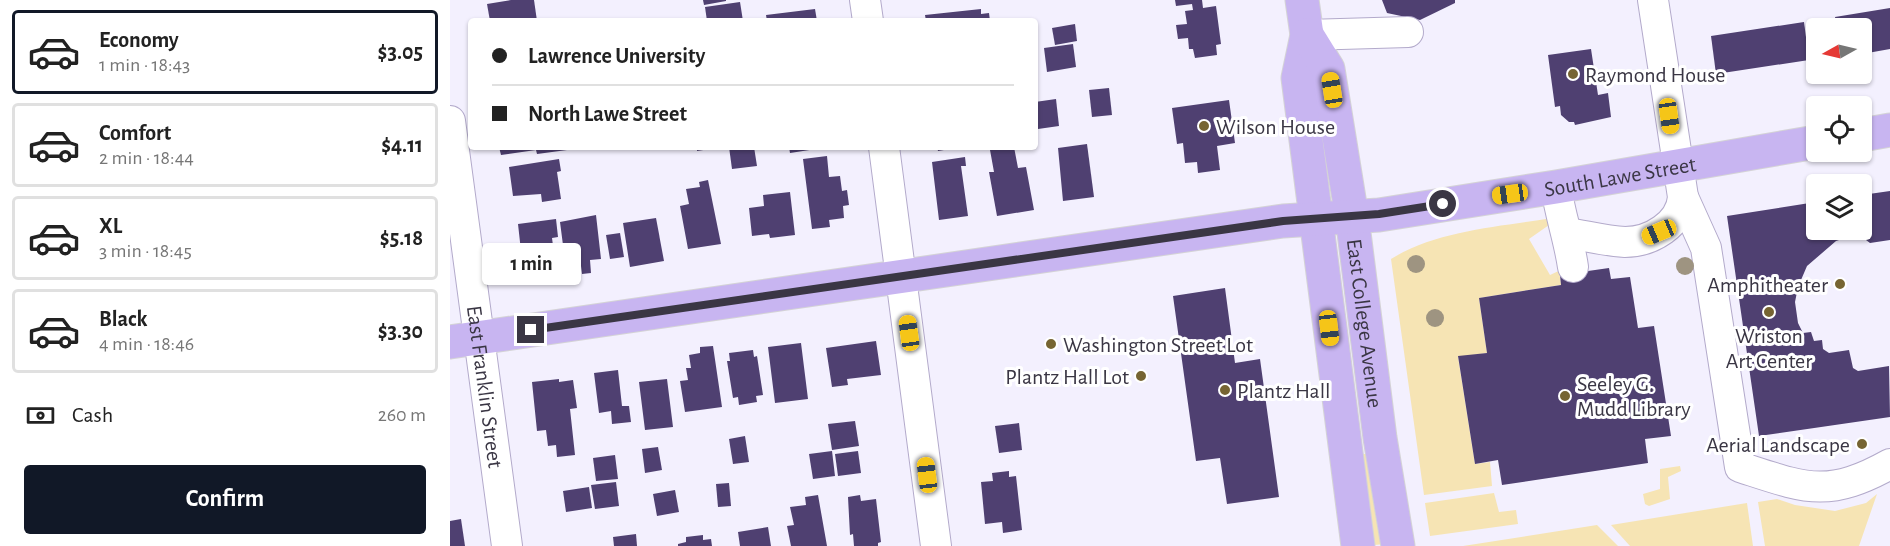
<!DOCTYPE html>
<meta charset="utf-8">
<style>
body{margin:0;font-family:"Alegreya Sans",sans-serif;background:#f2f2f2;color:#222;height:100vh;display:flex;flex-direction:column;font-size:22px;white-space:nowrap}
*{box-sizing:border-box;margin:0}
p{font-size:20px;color:#767676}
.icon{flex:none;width:33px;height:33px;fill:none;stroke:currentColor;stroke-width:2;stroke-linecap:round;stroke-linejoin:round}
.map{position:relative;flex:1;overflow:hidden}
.details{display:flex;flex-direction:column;background:#fff;width:450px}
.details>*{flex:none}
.hud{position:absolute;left:18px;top:18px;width:570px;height:132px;border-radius:6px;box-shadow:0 2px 4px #0004;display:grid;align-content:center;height:132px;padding:0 24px;background:#fff}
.needle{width:39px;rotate:262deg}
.controls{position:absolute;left:1356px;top:18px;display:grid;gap:12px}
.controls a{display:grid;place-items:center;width:66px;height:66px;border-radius:6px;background:#fff;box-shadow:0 2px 4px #0004;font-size:30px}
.end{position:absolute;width:27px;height:27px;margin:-14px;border:8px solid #3a3644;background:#fff;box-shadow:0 0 0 3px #fff}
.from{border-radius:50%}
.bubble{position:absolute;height:42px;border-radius:6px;background:#fff;box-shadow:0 2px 4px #0004;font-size:20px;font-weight:700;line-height:42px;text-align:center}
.car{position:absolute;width:18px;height:36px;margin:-18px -9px;border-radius:8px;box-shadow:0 0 4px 2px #0007;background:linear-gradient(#f5c518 24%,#345 0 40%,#f5c518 0 76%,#345 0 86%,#f5c518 0)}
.hud b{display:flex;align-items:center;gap:21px;height:57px;font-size:22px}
.hud b+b{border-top:2px solid #e0e0e0}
.hud i{width:15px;height:15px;background:#222}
ul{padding:10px 0 0;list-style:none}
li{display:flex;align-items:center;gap:18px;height:84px;margin:0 12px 9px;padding:0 12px;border:3px solid #e0e0e0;border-radius:6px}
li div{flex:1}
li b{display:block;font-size:22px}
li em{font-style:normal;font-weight:700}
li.on{border-color:#111827}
li>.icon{width:54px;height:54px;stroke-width:1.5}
.pay{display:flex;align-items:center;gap:15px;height:66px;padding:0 24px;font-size:22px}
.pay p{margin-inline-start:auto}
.primary-button{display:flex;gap:12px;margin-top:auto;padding:12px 24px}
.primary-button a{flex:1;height:69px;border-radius:6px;background:#111827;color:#fff;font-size:24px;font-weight:700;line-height:69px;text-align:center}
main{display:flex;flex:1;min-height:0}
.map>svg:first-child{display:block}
</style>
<main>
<section class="details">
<ul>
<li class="on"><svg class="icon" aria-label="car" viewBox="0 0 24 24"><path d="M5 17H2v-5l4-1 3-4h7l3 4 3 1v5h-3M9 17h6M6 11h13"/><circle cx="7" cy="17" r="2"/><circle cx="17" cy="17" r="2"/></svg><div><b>Economy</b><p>1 min · 18:43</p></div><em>$3.05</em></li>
<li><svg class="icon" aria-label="car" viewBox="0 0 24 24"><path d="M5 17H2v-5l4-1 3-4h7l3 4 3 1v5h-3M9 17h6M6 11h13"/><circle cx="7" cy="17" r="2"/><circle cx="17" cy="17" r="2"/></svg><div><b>Comfort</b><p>2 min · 18:44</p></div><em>$4.11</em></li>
<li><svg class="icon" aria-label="car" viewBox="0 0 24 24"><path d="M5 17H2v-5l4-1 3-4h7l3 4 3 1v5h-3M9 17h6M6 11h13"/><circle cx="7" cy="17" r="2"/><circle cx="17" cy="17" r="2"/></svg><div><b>XL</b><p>3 min · 18:45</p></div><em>$5.18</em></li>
<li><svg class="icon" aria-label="car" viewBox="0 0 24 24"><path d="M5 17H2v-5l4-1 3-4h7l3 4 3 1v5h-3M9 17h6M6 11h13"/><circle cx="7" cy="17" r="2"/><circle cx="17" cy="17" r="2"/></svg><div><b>Black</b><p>4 min · 18:46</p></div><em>$3.30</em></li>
</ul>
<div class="pay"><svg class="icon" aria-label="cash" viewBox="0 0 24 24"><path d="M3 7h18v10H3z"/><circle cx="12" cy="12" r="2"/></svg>Cash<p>260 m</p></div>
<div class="primary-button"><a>Confirm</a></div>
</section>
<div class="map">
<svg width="1440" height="546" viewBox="0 0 1440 546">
<rect width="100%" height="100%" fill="#f3f0fe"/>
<g fill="#f6e4b4">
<path d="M 1102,218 L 1099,225 L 1079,239 L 1100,275 L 1117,267 L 1121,274 L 1110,275 L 1111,285 L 1029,298 L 1037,353 L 1008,357 L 1025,464 L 1040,462 L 1042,486 L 974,495 L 941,259 C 988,230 1049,227 1102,218 Z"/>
<polygon points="913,454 917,454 936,544 924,545"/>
<polygon points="1230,466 1231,471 1218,477 1220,499 1199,506 1195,504 1193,494 1210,489 1210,469"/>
<polygon points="1044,493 1049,512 1066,510 1068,524 980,536 975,503"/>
<polygon points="1427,494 1409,546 1315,546 1308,502 1327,499 1345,505 1385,511 1416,503"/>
<polygon points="1297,503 1303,546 1180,546 1161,525"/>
<polygon points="1147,525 1168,546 1013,546"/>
</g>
<g fill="#4f4071">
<polygon points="61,0 84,0 87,21 40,21 37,4"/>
<polygon points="253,0 276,0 276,1 254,5"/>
<polygon points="725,0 752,0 753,8 766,6 771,44 766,45 767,55 745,58 743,49 739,49 738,38 728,39 726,25 737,24 735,11 743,10 742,4 726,6"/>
<polygon points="932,0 1005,0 1005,3 970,20 937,13"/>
<polygon points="290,2 293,21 257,21 255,7"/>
<polygon points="1440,8 1440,49 1412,54 1412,28 1387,28 1385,17"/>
<polygon points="365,9 367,21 317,21 316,15"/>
<polygon points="531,9 531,14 539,13 540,21 476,21 475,15"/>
<polygon points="1354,22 1359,60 1266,74 1261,36"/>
<polygon points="625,24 627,41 605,45 602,28"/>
<polygon points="623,44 626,67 597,72 594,48"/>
<polygon points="1141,49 1148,95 1158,93 1161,117 1125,125 1124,122 1119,122 1111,115 1110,106 1105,107 1098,55"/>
<polygon points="659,88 662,115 642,117 639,90"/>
<polygon points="606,99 609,126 588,129 585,102"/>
<polygon points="779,100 785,143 767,146 770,170 748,173 747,162 735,163 733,143 727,144 722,108"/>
<polygon points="637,144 644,197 613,201 608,148"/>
<polygon points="49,147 116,147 117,150 87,154 86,150 51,155"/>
<polygon points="247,147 266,147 266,148 247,151"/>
<polygon points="279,147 304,147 307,166 282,169"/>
<polygon points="339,147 366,147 366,149 340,153"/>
<polygon points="487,147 506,147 506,148 488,151"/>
<polygon points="564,147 568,168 576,167 584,210 547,216 539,172 544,172 540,150"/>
<polygon points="377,156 379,177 390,176 392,191 397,190 399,205 393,206 394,218 379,220 380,227 362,229 353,159"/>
<polygon points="515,157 516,166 511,166 518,216 489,220 482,162"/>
<polygon points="109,159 111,171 107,172 111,199 92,202 91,194 63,196 59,167"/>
<polygon points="258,180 271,244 238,249 230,206 239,204 236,189 250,187 249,182"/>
<polygon points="1440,191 1440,240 1420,243 1412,237 1401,236 1386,241 1357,266 1348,287 1345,302 1348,323 1353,333 1361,332 1364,341 1372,340 1373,349 1379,353 1399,350 1403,368 1408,371 1439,366 1440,417 1309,436 1277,216 1366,202 1366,230 1412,230 1412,195"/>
<polygon points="340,192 345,235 320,238 319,234 302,236 299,208 314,206 313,195"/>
<polygon points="146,215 151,259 140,260 141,273 132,274 131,266 116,268 110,222"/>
<polygon points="206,218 214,261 180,267 173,223"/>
<polygon points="106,219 108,237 102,238 106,268 92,270 93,277 81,278 78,251 71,251 68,224"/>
<polygon points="170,233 174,257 160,259 156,235"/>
<polygon points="1159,268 1161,279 1180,277 1188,328 1204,326 1221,436 1195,439 1198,463 1052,485 1048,460 1025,464 1008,356 1037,353 1029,298 1111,285 1110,275"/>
<polygon points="775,288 785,363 810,359 829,497 777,504 770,458 746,461 723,296"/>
<polygon points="426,341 431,375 397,379 398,385 382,387 376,348"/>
<polygon points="351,343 358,399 325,403 318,347"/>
<polygon points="263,346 272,407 235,412 230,381 238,380 236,368 241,368 239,355 250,353 250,347"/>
<polygon points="303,350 304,357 307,356 313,395 306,396 307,402 289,405 288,397 283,398 277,361 280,361 279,353"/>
<polygon points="168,370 172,406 179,406 181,422 162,424 161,411 149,413 144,373"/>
<polygon points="109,379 109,382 123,380 127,408 120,409 125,455 107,457 106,445 98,446 96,430 87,431 82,382"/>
<polygon points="217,379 223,427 195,430 189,382"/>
<polygon points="405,421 409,446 382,450 378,424"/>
<polygon points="569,423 572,450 549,453 545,426"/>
<polygon points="295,436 299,462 283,464 279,439"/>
<polygon points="208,447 212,470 195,473 192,449"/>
<polygon points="382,451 385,476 363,479 359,454"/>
<polygon points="408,451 411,473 388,476 385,454"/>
<polygon points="165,455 168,479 146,481 143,458"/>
<polygon points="559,471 559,477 566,476 572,530 553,533 552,522 535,524 531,482 543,481 542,473"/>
<polygon points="166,482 169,506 145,509 141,485"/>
<polygon points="279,483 281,506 268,507 266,484"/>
<polygon points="139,487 142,508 116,512 113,491"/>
<polygon points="225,490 229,512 207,516 203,494"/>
<polygon points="368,495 377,546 341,546 337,526 344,525 340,507 356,505 355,497"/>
<polygon points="410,495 411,501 426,499 431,542 428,543 428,546 404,546 403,534 400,535 398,497"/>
<polygon points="11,519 15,546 0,546 0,521"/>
<polygon points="318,527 321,546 290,546 288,532"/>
<polygon points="186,534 187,546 164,546 163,537"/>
<polygon points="253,535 253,540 261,539 262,546 228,546 228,544 236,542 236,537"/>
</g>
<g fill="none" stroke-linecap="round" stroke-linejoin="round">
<g stroke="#b3aacb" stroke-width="32">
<g id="minor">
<polyline points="415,0 418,21"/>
<polyline points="857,35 958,32"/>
<path id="s1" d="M 0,121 L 57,546"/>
<polyline points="434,147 486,546"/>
<path d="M 1106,187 C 1110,215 1119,239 1123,267"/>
<path d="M 1233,197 L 1256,248 L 1290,467 C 1355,488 1377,499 1440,464"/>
<path d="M 1118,233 C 1137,236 1156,241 1175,242 C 1201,242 1231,224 1233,197 L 1203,0"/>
</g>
</g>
<g stroke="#d4d3d6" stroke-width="35">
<g id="major">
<polyline points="852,0 857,35 848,78 908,546"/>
<path id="s2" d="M 857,35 L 878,69 L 902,217 L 930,438 L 948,546"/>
<polyline points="1412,135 1440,130"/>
<path id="s3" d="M 0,342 L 833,221 L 929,215 L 1106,187 L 1366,142"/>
</g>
</g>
<use href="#minor" stroke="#fff" stroke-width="30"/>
<use href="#major" stroke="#c8b5f1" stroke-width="33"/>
</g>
<g fill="#9e9481">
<circle cx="966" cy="264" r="9"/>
<circle cx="1235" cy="266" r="9"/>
<circle cx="985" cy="318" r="9"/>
</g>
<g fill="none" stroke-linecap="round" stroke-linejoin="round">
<polyline stroke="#3a3644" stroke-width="8" points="81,330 833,221 929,214 993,204"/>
</g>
<g fill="#766432" stroke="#fff" stroke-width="2">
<circle cx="1123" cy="74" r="6"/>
<circle cx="754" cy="126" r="6"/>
<circle cx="1390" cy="284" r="6"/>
<circle cx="1319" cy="312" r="6"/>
<circle cx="601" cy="344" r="6"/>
<circle cx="691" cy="376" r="6"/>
<circle cx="775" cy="390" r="6"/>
<circle cx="1115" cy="396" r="6"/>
<circle cx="1412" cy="444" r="6"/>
</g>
<g text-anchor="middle" stroke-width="6" stroke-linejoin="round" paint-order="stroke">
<g font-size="22" fill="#3a3644" stroke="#fff" text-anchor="start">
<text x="1135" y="82">Raymond House</text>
<text x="766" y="134">Wilson House</text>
<text x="1378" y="292" text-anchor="end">Amphitheater</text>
<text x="1319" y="343" text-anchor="middle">Wriston<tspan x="1319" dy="25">Art Center</tspan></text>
<text x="613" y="352">Washington Street Lot</text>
<text x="679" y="384" text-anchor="end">Plantz Hall Lot</text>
<text x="1127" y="391">Seeley G.<tspan x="1127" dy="25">Mudd Library</tspan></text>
<text x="787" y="398">Plantz Hall</text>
<text x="1400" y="452" text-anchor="end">Aerial Landscape</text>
</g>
<g font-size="22" fill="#3a3644" stroke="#fff">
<text dy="8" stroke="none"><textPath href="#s3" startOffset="1182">South Lawe Street</textPath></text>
<text dy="8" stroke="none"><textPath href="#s2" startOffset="297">East College Avenue</textPath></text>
<text dy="8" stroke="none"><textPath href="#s1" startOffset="268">East Franklin Street</textPath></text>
</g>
</g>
</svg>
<div class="controls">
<a><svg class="needle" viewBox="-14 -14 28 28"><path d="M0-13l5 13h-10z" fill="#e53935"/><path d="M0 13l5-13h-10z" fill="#767676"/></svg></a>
<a><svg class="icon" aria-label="locate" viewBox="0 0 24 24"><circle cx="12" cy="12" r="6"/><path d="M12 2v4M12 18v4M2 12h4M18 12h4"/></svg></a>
<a><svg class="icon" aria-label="layers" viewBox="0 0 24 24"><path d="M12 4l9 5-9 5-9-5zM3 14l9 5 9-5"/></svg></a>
</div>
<i class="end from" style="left:993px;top:204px"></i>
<i class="end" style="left:81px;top:330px"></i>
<div class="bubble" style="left:32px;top:243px;width:99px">1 min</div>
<i class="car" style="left:882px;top:90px;rotate:351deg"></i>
<i class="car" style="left:1219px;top:116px;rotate:172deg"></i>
<i class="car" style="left:1060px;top:194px;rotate:262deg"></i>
<i class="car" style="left:1209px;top:232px;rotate:247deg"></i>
<i class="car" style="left:879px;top:328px;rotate:173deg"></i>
<i class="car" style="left:459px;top:333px;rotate:352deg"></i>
<i class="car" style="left:477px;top:475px;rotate:353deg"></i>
<div class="hud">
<b><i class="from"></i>Lawrence University</b>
<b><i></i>North Lawe Street</b>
</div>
</div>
</main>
